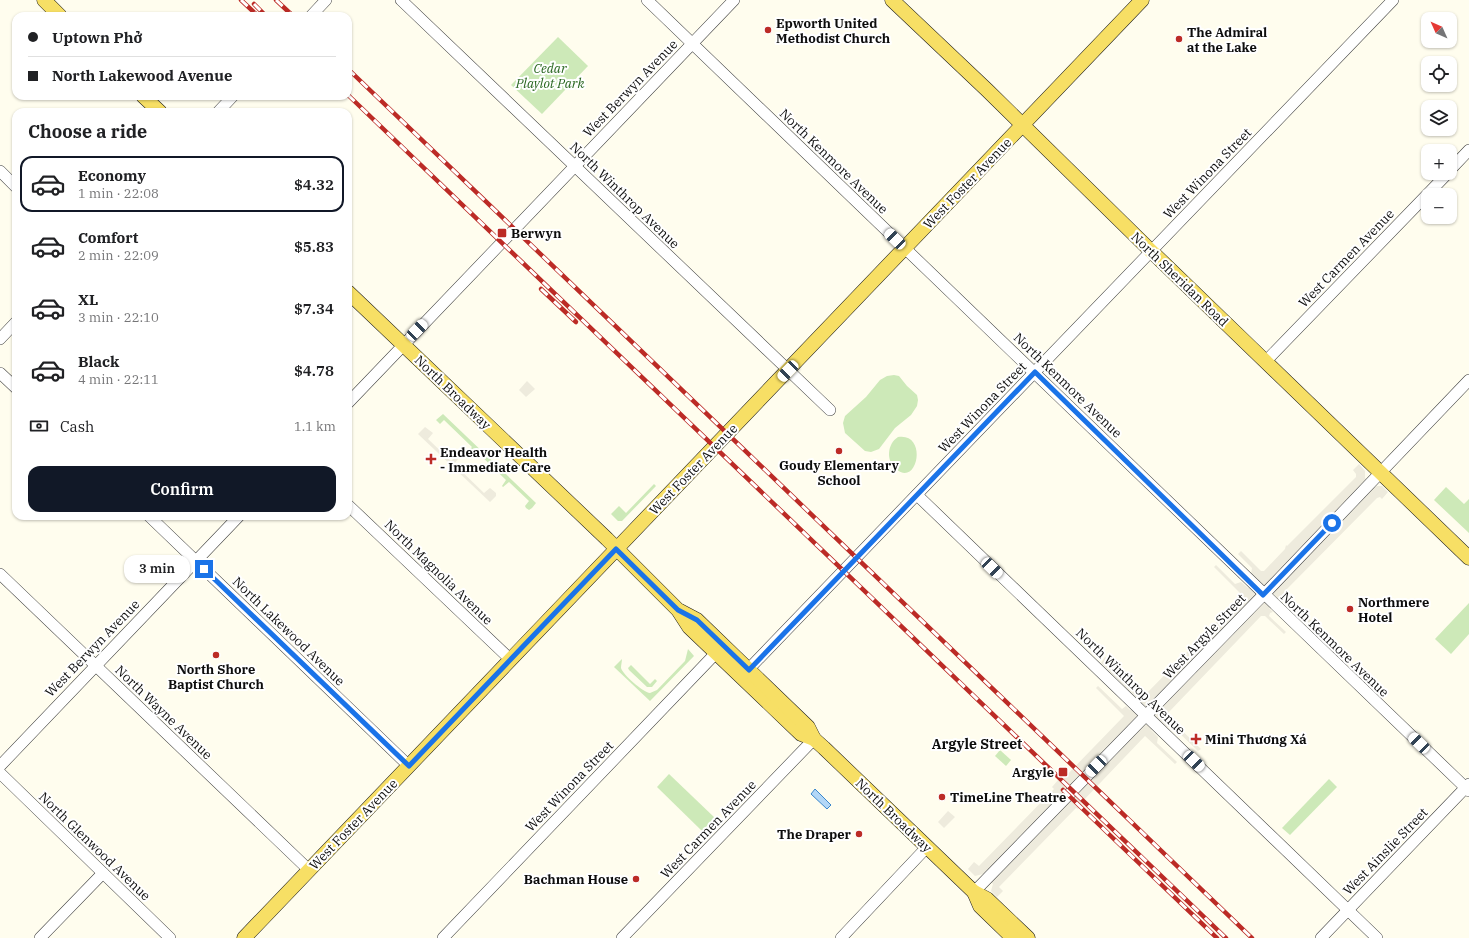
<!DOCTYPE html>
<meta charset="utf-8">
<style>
body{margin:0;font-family:"IBM Plex Serif",serif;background:#f6f6f6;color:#202124;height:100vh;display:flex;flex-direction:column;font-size:15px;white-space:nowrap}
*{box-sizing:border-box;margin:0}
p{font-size:13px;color:#757577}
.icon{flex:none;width:22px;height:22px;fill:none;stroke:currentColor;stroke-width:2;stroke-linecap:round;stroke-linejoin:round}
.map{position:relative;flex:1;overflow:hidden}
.panel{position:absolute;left:12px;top:108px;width:340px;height:412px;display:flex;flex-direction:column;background:#fff;border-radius:12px;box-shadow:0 1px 3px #0004}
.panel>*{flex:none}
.banner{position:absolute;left:12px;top:12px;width:340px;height:88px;border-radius:12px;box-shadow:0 1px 3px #0004;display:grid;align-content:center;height:88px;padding:0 16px;background:#fff}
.needle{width:26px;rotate:315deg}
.tools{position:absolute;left:1421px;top:12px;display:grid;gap:8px}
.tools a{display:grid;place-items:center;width:36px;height:36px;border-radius:8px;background:#fff;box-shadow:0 1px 3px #0004;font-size:20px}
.end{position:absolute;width:18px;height:18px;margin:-9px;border:5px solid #1a73e8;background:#fff;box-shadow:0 0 0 2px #fff}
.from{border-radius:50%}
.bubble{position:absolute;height:28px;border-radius:12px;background:#fff;box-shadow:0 1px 3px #0004;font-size:13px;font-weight:600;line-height:28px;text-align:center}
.car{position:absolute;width:12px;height:24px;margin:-12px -6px;border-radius:5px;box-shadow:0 0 3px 1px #0007;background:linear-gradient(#fff 24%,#345 0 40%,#fff 0 76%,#345 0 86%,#fff 0)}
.banner b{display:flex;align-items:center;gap:14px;height:38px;font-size:15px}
.banner b+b{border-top:1px solid #e0e0e0}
.banner i{width:10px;height:10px;background:#202124}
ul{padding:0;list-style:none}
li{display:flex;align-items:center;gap:12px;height:56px;margin:0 8px 6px;padding:0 8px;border:2px solid transparent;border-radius:12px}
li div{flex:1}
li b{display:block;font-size:15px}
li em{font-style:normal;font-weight:600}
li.on{border-color:#111827}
li>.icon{width:36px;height:36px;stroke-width:1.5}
h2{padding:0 16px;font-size:18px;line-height:48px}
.pay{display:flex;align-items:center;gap:10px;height:44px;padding:0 16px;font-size:15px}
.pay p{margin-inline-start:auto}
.primary-button{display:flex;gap:8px;margin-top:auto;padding:8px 16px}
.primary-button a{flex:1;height:46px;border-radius:12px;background:#111827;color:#fff;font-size:16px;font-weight:600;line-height:46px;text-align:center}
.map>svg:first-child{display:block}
</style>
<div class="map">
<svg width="1469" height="938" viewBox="0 0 1469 938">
<rect width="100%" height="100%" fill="#fffdee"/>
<g fill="#cde9b8">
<polygon points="558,37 588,66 542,114 511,85"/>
<polygon points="894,375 899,376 907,386 917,395 918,400 917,406 911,415 895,428 879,449 871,452 865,451 845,433 843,423 845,416 866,397 880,380 887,376"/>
<polygon points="443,414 536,503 532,508 529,510 526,508 525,506 529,501 509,482 503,487 502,486 506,480 475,450 471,454 469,454 468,451 472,447 444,420 440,424 436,420"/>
<path d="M 898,437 C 928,432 918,488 896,469 C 886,461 887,444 898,437 Z"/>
<polygon points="654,484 656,486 622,521 618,521 611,514 619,506 626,513"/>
<polygon points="1446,487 1464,504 1469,499 1469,533 1434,500"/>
<polygon points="1469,603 1469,634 1451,654 1435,639"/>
<path d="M 688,649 L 694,656 L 650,701 L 614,667 L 622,659 C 622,661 621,665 621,668 C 623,675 643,692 650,693 L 657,690 L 685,661 Z"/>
<polygon points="631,665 650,684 655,679 657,681 652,687 647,687 629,670 628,668"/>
<polygon points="1000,750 1011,760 1006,766 995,756"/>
<polygon points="669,774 715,818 702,831 657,787"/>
<polygon points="1329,779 1337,787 1290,835 1282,828"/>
</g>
<g fill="#eeebdd">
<polygon points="527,381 535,389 526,397 519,390"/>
<polygon points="425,427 433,433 428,439 451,461 456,456 458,457 458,459 454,464 484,493 490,488 496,493 496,496 490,502 418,434"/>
<polygon points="1359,464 1365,471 1365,478 1370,483 1375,487 1377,486 1382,486 1388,492 1382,499 1380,497 1377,498 1284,592 1284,596 1315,624 1313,627 1285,600 1282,603 1278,599 1269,608 1273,612 1270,613 1269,616 1286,632 1284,634 1265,616 1261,616 1167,714 1167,716 1201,749 1198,751 1173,727 1167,727 1160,721 1151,730 1158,737 1157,743 1177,762 1175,764 1145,736 1081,803 1082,805 1078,809 1076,808 999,887 1003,891 997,897 991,891 993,884 987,879 983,874 975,876 968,869 974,862 979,866 1054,789 1052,787 1059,779 1061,781 1124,716 1096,688 1098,686 1122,709 1126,706 1130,710 1140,701 1101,663 1105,657 1145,695 1241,597 1240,593 1214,567 1216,565 1235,584 1241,582 1248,588 1257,579 1251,574 1252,568 1238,554 1241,551 1261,571 1264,571 1285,549 1286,545 1287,546 1356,477 1356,474 1353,470"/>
<polygon points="948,811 955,817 944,828 938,822"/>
</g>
<polygon fill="#b3d7f6" stroke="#3a87cc" points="815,789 831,805 827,809 811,794"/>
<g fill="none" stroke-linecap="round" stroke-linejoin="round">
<g stroke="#404040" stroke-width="12">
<g id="minor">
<polyline points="401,0 830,410"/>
<path d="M 647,0 C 922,263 1194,528 1469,791"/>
<polyline points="311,16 326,0"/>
<polyline points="218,112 233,96"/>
<polyline points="1450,170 1469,150"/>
<polyline points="0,171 16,187"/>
<polyline points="0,339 16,322"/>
<polyline points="1265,362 1448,173"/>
<polyline points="0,373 16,388"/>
<polyline points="348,403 734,0"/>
<polyline points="917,495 1377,938"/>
<polyline points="348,505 511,660"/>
<polyline points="149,516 409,766"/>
<polyline points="0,574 309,870"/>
<polyline points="743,675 1393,0"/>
<polyline points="0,766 239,516"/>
<polyline points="0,773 170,938"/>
<polyline points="974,892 1272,586 1469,380"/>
<polyline points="40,938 103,873"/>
<polyline points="443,938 716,653"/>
<polyline points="622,938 814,739"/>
<polyline points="841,938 927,847"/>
<polyline points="1321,938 1469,784"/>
</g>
</g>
<g stroke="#1e1e1e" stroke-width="15">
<g id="major">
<polyline points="44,0 60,16"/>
<polyline points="892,0 987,90 1151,251 1469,558"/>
<polyline points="143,96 160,112"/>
<polyline points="348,292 607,539 678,610 689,627 801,734 814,739 824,748 974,892 987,899 1028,938"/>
<polyline points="680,611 697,620 808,727 814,739"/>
<polyline points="974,892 980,906 1013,938"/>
<polyline points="244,938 1142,0"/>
</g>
</g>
<use href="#minor" stroke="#fff" stroke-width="11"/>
<use href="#major" stroke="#f7df65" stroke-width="14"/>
<g stroke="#bc2b26" stroke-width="4.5">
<g id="rail">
<polyline points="241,0 258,16"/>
<polyline points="276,0 293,16"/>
<polyline points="254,4 266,16"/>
<polyline points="348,69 1252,938"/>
<polyline points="348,95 1226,938"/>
<polyline points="541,289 576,322"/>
<polyline points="1063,790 1217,938"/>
</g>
</g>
<use href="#rail" stroke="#fff" stroke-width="3" stroke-dasharray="9" stroke-linecap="butt"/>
</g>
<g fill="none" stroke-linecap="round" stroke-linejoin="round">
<polyline stroke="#1a73e8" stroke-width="5" points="204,569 409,766 616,549 678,610 697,620 749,670 1035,372 1263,595 1332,523"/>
</g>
<g fill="#bc2b26" stroke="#fff" stroke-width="1.5">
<circle cx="768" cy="30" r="4"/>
<circle cx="1179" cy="39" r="4"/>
<rect x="497" y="228" width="10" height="10" rx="2"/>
<circle cx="839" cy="451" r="4"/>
<path d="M429 453h4v4h4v4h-4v4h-4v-4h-4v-4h4z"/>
<circle cx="1350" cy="609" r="4"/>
<circle cx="216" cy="655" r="4"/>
<path d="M1194 733h4v4h4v4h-4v4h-4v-4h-4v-4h4z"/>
<rect x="1058" y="767" width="10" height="10" rx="2"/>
<circle cx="942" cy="797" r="4"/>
<circle cx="859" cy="834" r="4"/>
<circle cx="636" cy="879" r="4"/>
</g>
<g text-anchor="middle" stroke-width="4" stroke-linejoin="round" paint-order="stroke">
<g font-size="13" font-weight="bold" fill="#0d0d0d" stroke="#fff" text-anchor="start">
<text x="776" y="28">Epworth United<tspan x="776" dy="15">Methodist Church</tspan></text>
<text x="1187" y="37">The Admiral<tspan x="1187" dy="15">at the Lake</tspan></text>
<text x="511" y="238">Berwyn</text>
<text x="440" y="457">Endeavor Health<tspan x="440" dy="15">- Immediate Care</tspan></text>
<text x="839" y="470" text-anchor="middle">Goudy Elementary<tspan x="839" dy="15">School</tspan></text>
<text x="1358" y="607">Northmere<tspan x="1358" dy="15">Hotel</tspan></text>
<text x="216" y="674" text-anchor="middle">North Shore<tspan x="216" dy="15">Baptist Church</tspan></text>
<text x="1205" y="744">Mini Thương Xá</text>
<text x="1054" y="777" text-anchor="end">Argyle</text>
<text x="950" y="802">TimeLine Theatre</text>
<text x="851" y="839" text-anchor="end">The Draper</text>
<text x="628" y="884" text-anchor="end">Bachman House</text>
</g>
<g font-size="13" font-style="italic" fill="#27651e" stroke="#fff">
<text x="550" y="73">Cedar<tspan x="550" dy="15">Playlot Park</tspan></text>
</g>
<g font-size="13" fill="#0d0d0d" stroke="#fff">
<text transform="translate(630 88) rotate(-46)" y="5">West Berwyn Avenue</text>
<text transform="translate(834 161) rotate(44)" y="5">North Kenmore Avenue</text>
<text transform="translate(1207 173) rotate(-46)" y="5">West Winona Street</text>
<text transform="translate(967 183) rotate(-46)" y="5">West Foster Avenue</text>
<text transform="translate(625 195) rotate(44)" y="5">North Winthrop Avenue</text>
<text transform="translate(1346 258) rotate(-46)" y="5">West Carmen Avenue</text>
<text transform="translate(1180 279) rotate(44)" y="5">North Sheridan Road</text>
<text transform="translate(1068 385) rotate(44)" y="5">North Kenmore Avenue</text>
<text transform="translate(453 392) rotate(44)" y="5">North Broadway</text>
<text transform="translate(982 407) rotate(-46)" y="5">West Winona Street</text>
<text transform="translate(693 469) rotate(-46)" y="5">West Foster Avenue</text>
<text transform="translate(439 572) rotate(44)" y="5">North Magnolia Avenue</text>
<text transform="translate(289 631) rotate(44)" y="5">North Lakewood Avenue</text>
<text transform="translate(1204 636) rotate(-46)" y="5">West Argyle Street</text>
<text transform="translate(1335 644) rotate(44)" y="5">North Kenmore Avenue</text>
<text transform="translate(92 648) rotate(-46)" y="5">West Berwyn Avenue</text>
<text transform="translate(1131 681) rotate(44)" y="5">North Winthrop Avenue</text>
<text transform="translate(164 712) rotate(44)" y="5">North Wayne Avenue</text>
<text transform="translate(569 786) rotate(-46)" y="5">West Winona Street</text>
<text transform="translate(894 815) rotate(44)" y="5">North Broadway</text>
<text transform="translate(353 824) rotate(-46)" y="5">West Foster Avenue</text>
<text transform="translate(708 829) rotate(-46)" y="5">West Carmen Avenue</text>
<text transform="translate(95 846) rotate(44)" y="5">North Glenwood Avenue</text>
<text transform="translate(1385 851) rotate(-46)" y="5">West Ainslie Street</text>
</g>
<g font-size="14" font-weight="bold" fill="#0d0d0d" stroke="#fff">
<text x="977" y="749">Argyle Street</text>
</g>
</g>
</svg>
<div class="tools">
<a><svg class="needle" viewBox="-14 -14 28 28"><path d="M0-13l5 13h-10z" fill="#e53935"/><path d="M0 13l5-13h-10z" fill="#757577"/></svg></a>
<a><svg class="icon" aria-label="locate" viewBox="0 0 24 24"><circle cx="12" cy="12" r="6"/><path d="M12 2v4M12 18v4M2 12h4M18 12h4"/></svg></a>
<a><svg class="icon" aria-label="layers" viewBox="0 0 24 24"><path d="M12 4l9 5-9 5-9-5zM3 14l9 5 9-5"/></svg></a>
<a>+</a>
<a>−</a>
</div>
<i class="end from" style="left:1332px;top:523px"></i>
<i class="end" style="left:204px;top:569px"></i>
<div class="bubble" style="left:124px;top:555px;width:66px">3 min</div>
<i class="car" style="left:895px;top:239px;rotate:314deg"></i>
<i class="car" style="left:417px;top:330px;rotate:44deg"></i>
<i class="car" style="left:788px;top:371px;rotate:224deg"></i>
<i class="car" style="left:992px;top:568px;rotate:134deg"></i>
<i class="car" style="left:1419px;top:743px;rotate:314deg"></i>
<i class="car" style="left:1194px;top:761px;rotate:134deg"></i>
<i class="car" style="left:1096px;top:766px;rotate:224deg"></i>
<div class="banner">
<b><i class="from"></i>Uptown Phở</b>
<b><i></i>North Lakewood Avenue</b>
</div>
<section class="panel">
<h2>Choose a ride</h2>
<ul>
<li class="on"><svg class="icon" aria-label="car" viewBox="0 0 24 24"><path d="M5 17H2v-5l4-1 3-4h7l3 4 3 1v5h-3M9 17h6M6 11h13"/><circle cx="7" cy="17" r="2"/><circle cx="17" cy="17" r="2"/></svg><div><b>Economy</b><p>1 min · 22:08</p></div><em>$4.32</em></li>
<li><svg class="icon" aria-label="car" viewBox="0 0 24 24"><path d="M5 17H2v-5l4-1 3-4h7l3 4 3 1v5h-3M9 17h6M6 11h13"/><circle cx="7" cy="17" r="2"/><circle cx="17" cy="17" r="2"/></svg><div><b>Comfort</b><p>2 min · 22:09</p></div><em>$5.83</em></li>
<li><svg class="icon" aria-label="car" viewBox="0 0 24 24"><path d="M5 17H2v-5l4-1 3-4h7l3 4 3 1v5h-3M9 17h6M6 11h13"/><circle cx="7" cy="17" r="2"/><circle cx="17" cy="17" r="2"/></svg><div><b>XL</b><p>3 min · 22:10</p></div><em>$7.34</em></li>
<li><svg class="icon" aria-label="car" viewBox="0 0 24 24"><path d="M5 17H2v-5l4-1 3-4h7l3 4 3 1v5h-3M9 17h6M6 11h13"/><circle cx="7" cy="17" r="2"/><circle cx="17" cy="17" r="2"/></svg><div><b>Black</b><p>4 min · 22:11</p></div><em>$4.78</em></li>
</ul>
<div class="pay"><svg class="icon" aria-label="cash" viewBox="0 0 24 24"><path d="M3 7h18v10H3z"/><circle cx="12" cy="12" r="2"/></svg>Cash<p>1.1 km</p></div>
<div class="primary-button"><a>Confirm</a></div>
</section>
</div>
